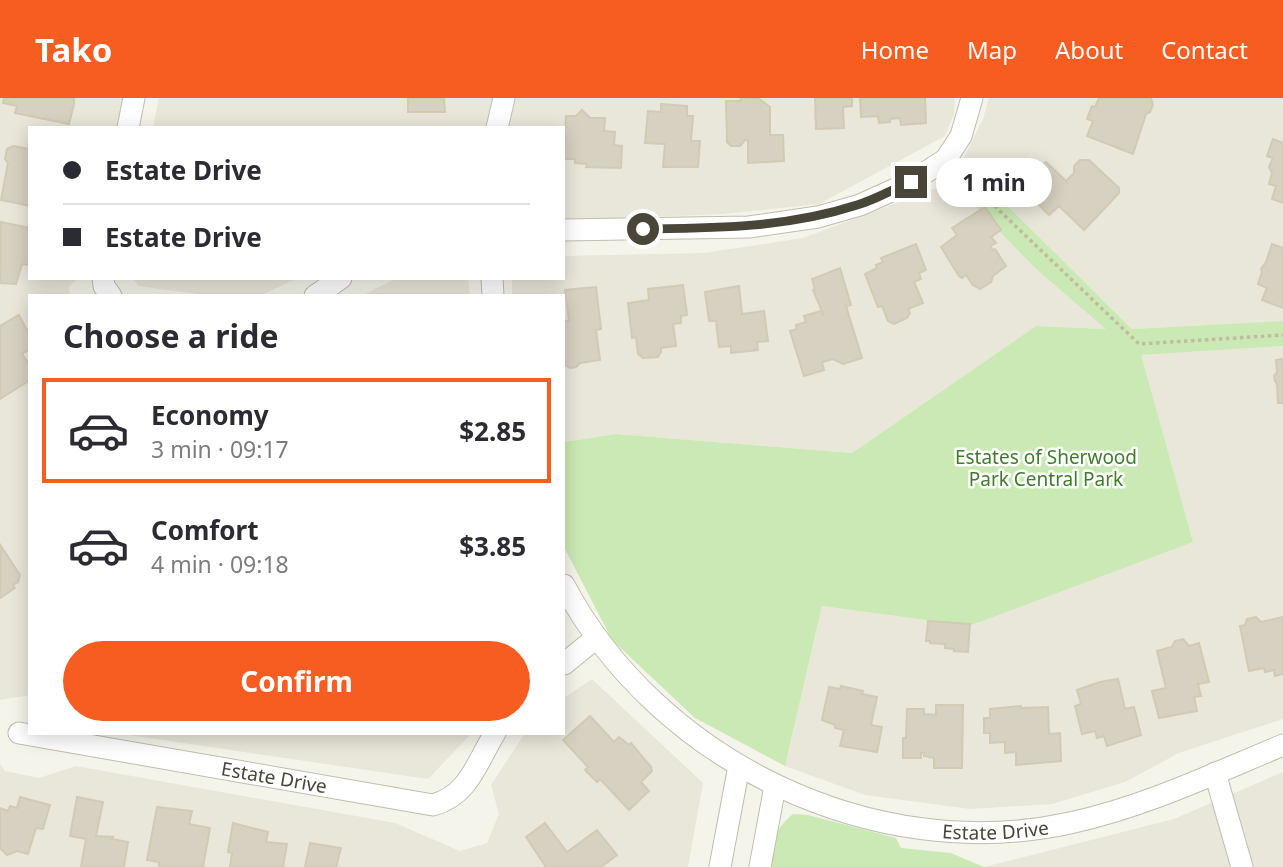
<!DOCTYPE html>
<meta charset="utf-8">
<style>
body{margin:0;font-family:"Noto Sans",sans-serif;background:#f7f7f7;color:#2b2b33;height:100vh;display:flex;flex-direction:column;font-size:26px;white-space:nowrap}
*{box-sizing:border-box;margin:0}
p{font-size:23px;color:#7c7c81}
.icon{flex:none;width:38px;height:38px;fill:none;stroke:currentColor;stroke-width:2;stroke-linecap:round;stroke-linejoin:round}
.map{position:relative;flex:1;overflow:hidden}
.panel{position:absolute;left:28px;top:196px;width:537px;height:441px;display:flex;flex-direction:column;background:#fff;border-radius:0px;box-shadow:0 4px 18px #0003}
.panel>*{flex:none}
.top-card{position:absolute;left:28px;top:28px;width:537px;height:154px;border-radius:0px;box-shadow:0 4px 18px #0003;display:grid;align-content:center;height:154px;padding:0 35px;background:#fff}
.end{position:absolute;width:32px;height:32px;margin:-16px;border:9px solid #4a4539;background:#fff;box-shadow:0 0 0 4px #fff}
.from{border-radius:50%}
.bubble{position:absolute;height:49px;border-radius:24px;background:#fff;box-shadow:0 4px 18px #0003;font-size:23px;font-weight:700;line-height:49px;text-align:center}
.top-card b{display:flex;align-items:center;gap:24px;height:66px;font-size:26px}
.top-card b+b{border-top:2px solid #e1e1e2}
.top-card i{width:18px;height:18px;background:#2b2b33}
ul{padding:0;list-style:none}
li{display:flex;align-items:center;gap:21px;height:105px;margin:0 14px 10px;padding:0 21px;border:4px solid transparent;border-radius:0px}
li div{flex:1}
li b{display:block;font-size:26px}
li em{font-style:normal;font-weight:700}
li.on{border-color:#f75c21}
li>.icon{width:63px;height:63px;stroke-width:1.5}
h2{padding:0 35px;font-size:32px;line-height:84px}
.button{display:flex;gap:14px;margin-top:auto;padding:14px 35px}
.button a{flex:1;height:80px;border-radius:42px;background:#f75c21;color:#fff;font-size:28px;font-weight:700;line-height:80px;text-align:center}
header{display:flex;align-items:center;gap:42px;box-sizing:border-box;height:98px;padding:0 35px;background:#f75c21;color:#fff}
header strong{font-size:33px}
nav{display:flex;gap:38px;margin-inline-start:auto;font-size:24px}
.map>svg:first-child{display:block}
</style>
<header>
<strong>Tako</strong>
<nav><a>Home</a><a>Map</a><a>About</a><a>Contact</a></nav>
</header>
<div class="map">
<svg width="1283" height="769" viewBox="0 0 1283 769">
<rect width="100%" height="100%" fill="#f5f4eb"/>
<g fill="#e9e6da">
<polygon points="0,0 124,0 118,30 30,30 30,180 78,180 69,189 70,198 30,198 30,597 0,602"/>
<polygon points="159,0 495,0 486,30 153,30"/>
<polygon points="514,0 955,0 954,16 945,38 819,106 724,116 564,122 564,30 504,30"/>
<polygon points="989,0 1283,0 1283,223 1132,231 962,63 983,21"/>
<polygon points="947,80 1036,171 1107,231 1036,228 852,355 616,336 564,344 564,198 512,198 512,180 564,180 564,158 704,155 803,140 939,89"/>
<polygon points="133,180 298,180 260,198 213,198 138,188"/>
<polygon points="397,180 468,180 470,198 361,198"/>
<polygon points="1283,248 1283,621 1179,655 1125,684 1052,706 971,711 865,697 785,668 822,508 969,528 1193,444 1140,257"/>
<polygon points="592,581 703,685 688,769 0,769 0,666 5,673 39,680 76,668 395,725 460,753 487,745 499,716 491,687 525,635 564,635 564,600"/>
<polygon points="115,635 472,635 428,681"/>
<polygon points="1283,674 1283,769 984,769 1174,721"/>
</g>
<g fill="#cbe9b5">
<polygon points="962,63 1132,231 1283,223 1283,248 1141,257 1193,444 969,528 822,508 785,668 695,620 612,542 564,449 564,344 616,336 852,355 1036,228 1106,231 1036,171 947,80"/>
<path d="M 793,716 L 808,717 L 896,740 L 901,750 L 951,755 L 984,769 L 768,769 C 772,744 773,733 793,716 Z"/>
</g>
<g fill="#d7d1c1" stroke="#d2cab4" stroke-width="2">
<polygon points="4,0 74,0 74,6 69,26 15,15 17,8 3,5"/>
<polygon points="408,0 444,0 445,14 408,14"/>
<polygon points="741,0 758,0 770,9 770,37 783,37 784,63 748,65 748,42 745,42 740,48 731,48 727,44 726,3 740,3"/>
<polygon points="815,0 852,0 852,8 843,9 844,30 816,31"/>
<polygon points="860,0 925,0 926,25 901,27 900,20 890,21 890,24 879,25 878,18 861,19"/>
<polygon points="1099,0 1151,0 1153,7 1150,14 1146,16 1133,56 1087,38 1093,23 1087,21 1092,8 1095,9"/>
<polygon points="661,6 687,8 687,18 693,18 691,43 700,43 698,69 663,69 665,46 645,45 648,13 661,14"/>
<polygon points="582,12 590,20 605,20 604,33 615,34 614,47 622,48 621,70 586,69 587,66 575,65 575,61 564,61 566,18 576,18"/>
<polygon points="1273,41 1283,45 1283,105 1272,101 1276,88 1269,86 1272,75 1269,69 1273,60 1267,58"/>
<polygon points="13,48 30,51 30,108 1,102 8,65 5,61 7,51"/>
<polygon points="1080,62 1089,62 1119,90 1119,95 1084,132 1059,108 1049,117 1018,86 1046,64 1066,83 1074,75 1074,68"/>
<polygon points="985,109 1001,132 991,139 996,145 990,148 993,152 995,151 1006,168 993,178 991,184 980,191 973,187 966,177 962,180 959,178 941,149 957,137 952,130"/>
<polygon points="1,124 30,130 30,167 22,166 16,186 0,185"/>
<polygon points="916,146 926,172 919,175 921,181 914,184 923,205 908,211 910,215 907,220 894,226 888,223 882,208 878,209 865,176 877,170 876,167 883,164 881,160"/>
<polygon points="1272,146 1283,150 1283,210 1262,202 1267,190 1258,186 1262,174 1261,171 1266,164"/>
<polygon points="840,170 851,207 846,208 862,260 843,266 833,261 822,264 824,272 804,278 790,233 797,231 796,227 806,224 804,218 821,213 824,218 813,192 815,191 812,181"/>
<polygon points="683,187 687,217 681,218 681,225 673,226 676,248 661,250 661,254 658,259 643,260 638,256 636,239 632,240 628,205 649,202 648,191"/>
<polygon points="739,188 742,216 764,213 768,243 757,244 758,252 731,255 731,248 719,249 716,223 709,223 705,194"/>
<polygon points="596,189 601,231 596,232 600,262 580,265 576,269 570,270 564,266 564,223 569,223 565,192"/>
<polygon points="19,217 30,238 30,251 22,256 30,267 30,282 0,301 0,228"/>
<polygon points="1283,261 1283,305 1278,305 1277,286 1275,283 1274,278 1277,274 1276,262"/>
<polygon points="1,448 20,477 18,484 13,487 15,490 0,500"/>
<polygon points="1256,519 1261,524 1283,519 1283,576 1275,578 1274,572 1265,574 1264,570 1249,573 1240,528 1245,527 1247,521"/>
<polygon points="928,523 970,526 968,554 954,553 954,551 945,550 945,546 930,545 930,543 926,543"/>
<polygon points="1183,541 1189,548 1199,545 1209,584 1198,586 1201,598 1194,599 1197,613 1159,620 1152,593 1166,590 1157,553 1172,549 1175,543"/>
<polygon points="1118,581 1125,611 1134,609 1141,637 1107,648 1104,638 1097,640 1095,633 1082,636 1075,608 1081,606 1077,592 1100,584"/>
<polygon points="841,588 863,593 862,596 877,599 871,627 882,629 877,654 840,648 844,632 835,630 835,627 822,622 829,589 840,591"/>
<polygon points="936,607 963,607 962,670 934,670 934,660 924,658 924,655 921,655 921,660 903,660 903,640 906,640 907,611 924,611 924,616 936,617"/>
<polygon points="1021,608 1021,610 1048,609 1049,636 1060,635 1061,663 1016,667 1016,654 1005,655 1005,644 990,645 990,635 984,635 984,620 990,620 990,611"/>
<polygon points="590,618 614,644 619,639 629,647 631,645 651,669 652,673 641,684 649,693 629,712 600,681 597,684 585,672 588,669 563,642"/>
<polygon points="20,699 50,707 43,731 36,730 28,756 17,753 7,757 0,750 0,710 8,713 10,708 17,710"/>
<polygon points="77,699 103,704 96,738 113,739 112,741 128,744 124,769 81,769 86,741 70,738"/>
<polygon points="157,709 192,713 189,726 210,730 203,769 163,769 159,768 159,764 147,762"/>
<polygon points="233,725 268,734 266,744 287,746 283,769 230,769 232,755 228,754"/>
<polygon points="545,725 567,754 597,732 617,757 601,769 546,769 526,739"/>
<polygon points="310,745 341,750 336,769 305,769"/>
</g>
<g fill="none" stroke-linecap="round" stroke-linejoin="round">
<g stroke="#c1bdae" stroke-width="23">
<g id="minor">
<polyline points="128,30 134,0"/>
<polyline points="497,30 504,0"/>
<polyline points="564,132 749,129 818,119 860,107 911,84 946,61 961,38 972,0"/>
<polyline points="103,180 104,188 111,198"/>
<polyline points="492,180 493,198"/>
<polyline points="315,198 341,180"/>
<path id="s1" d="M 564,487 C 657,663 874,768 1070,725 C 1144,709 1213,676 1283,647"/>
<polyline points="564,566 596,540"/>
<path id="s2" d="M 19,635 L 433,707 C 469,697 477,664 495,635"/>
<polyline points="1215,675 1242,769"/>
<polyline points="720,769 739,668"/>
<polyline points="760,769 775,688"/>
</g>
</g>
<polyline stroke="#c3bb9f" stroke-width="3.5" stroke-dasharray="3.5 3.5" stroke-linecap="butt" points="959,74 1139,246 1283,237"/>
<use href="#minor" stroke="#fff" stroke-width="21"/>
</g>
<g fill="none" stroke-linecap="round" stroke-linejoin="round">
<path stroke="#4a4539" stroke-width="9" d="M 643,131 C 716,130 786,130 857,107 C 875,102 893,91 911,84"/>
</g>
<g text-anchor="middle" stroke-width="5" stroke-linejoin="round" paint-order="stroke">
<g font-size="19" fill="#407c2c" stroke="#fff">
<text x="1046" y="366">Estates of Sherwood<tspan x="1046" dy="22">Park Central Park</tspan></text>
</g>
<g font-size="19" fill="#4a4539" stroke="#fff">
<text dy="7" stroke="none"><textPath href="#s2" startOffset="259">Estate Drive</textPath></text>
<text dy="7" stroke="none"><textPath href="#s1" startOffset="523">Estate Drive</textPath></text>
</g>
</g>
</svg>
<i class="end from" style="left:643px;top:131px"></i>
<i class="end" style="left:911px;top:84px"></i>
<div class="bubble" style="left:936px;top:60px;width:116px">1 min</div>
<div class="top-card">
<b><i class="from"></i>Estate Drive</b>
<b><i></i>Estate Drive</b>
</div>
<section class="panel">
<h2>Choose a ride</h2>
<ul>
<li class="on"><svg class="icon" aria-label="car" viewBox="0 0 24 24"><path d="M5 17H2v-5l4-1 3-4h7l3 4 3 1v5h-3M9 17h6M6 11h13"/><circle cx="7" cy="17" r="2"/><circle cx="17" cy="17" r="2"/></svg><div><b>Economy</b><p>3 min · 09:17</p></div><em>$2.85</em></li>
<li><svg class="icon" aria-label="car" viewBox="0 0 24 24"><path d="M5 17H2v-5l4-1 3-4h7l3 4 3 1v5h-3M9 17h6M6 11h13"/><circle cx="7" cy="17" r="2"/><circle cx="17" cy="17" r="2"/></svg><div><b>Comfort</b><p>4 min · 09:18</p></div><em>$3.85</em></li>
</ul>
<div class="button"><a>Confirm</a></div>
</section>
</div>
